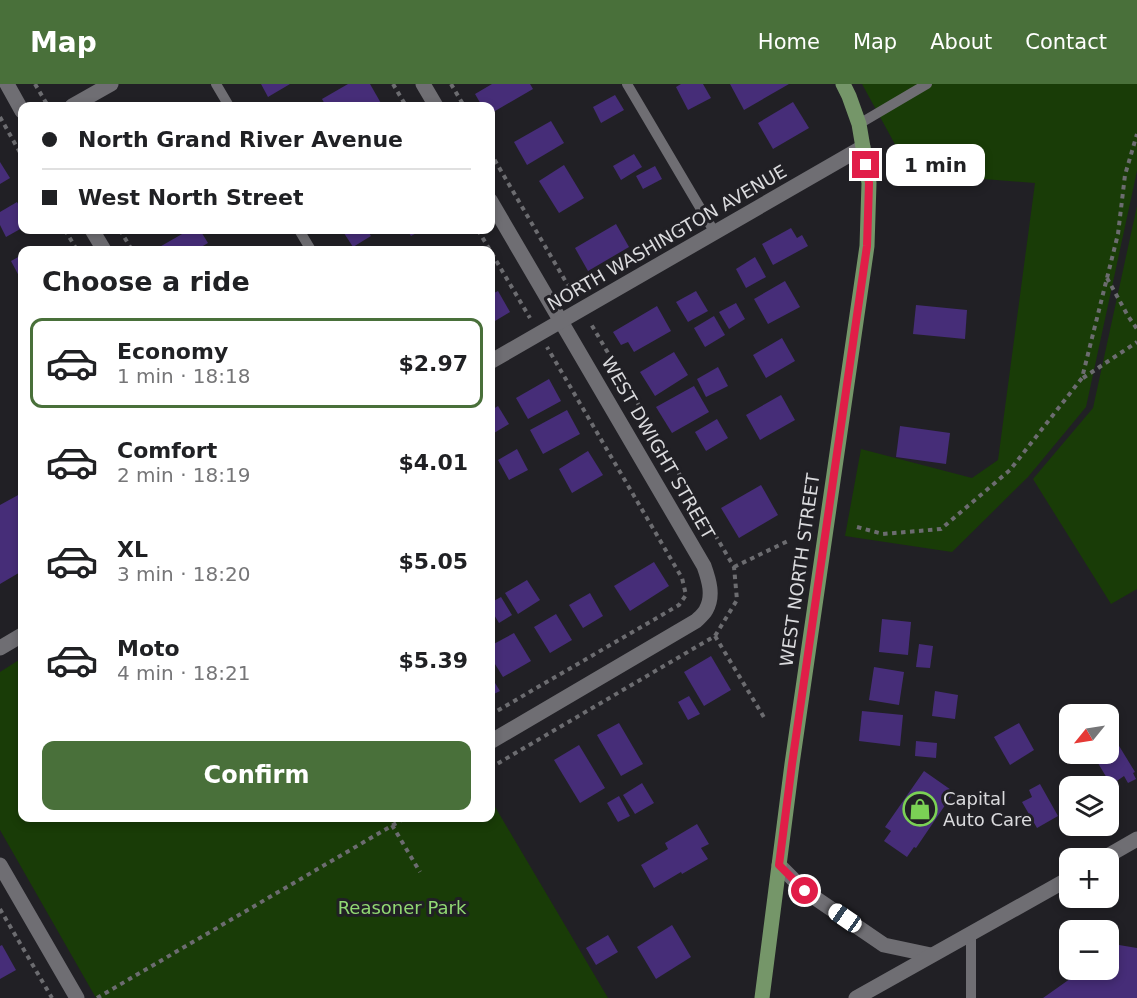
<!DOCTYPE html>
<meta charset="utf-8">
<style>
body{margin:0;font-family:"DejaVu Sans",sans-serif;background:#f2f2f2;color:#202124;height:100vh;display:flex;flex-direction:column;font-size:22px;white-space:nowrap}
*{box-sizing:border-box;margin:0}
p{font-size:20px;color:#757577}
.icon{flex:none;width:33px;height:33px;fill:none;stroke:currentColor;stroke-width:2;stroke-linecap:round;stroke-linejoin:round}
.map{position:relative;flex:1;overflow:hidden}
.details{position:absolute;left:18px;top:162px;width:477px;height:576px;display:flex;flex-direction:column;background:#fff;border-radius:12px;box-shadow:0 3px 9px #0003}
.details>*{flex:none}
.top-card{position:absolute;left:18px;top:18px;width:477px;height:132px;border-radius:12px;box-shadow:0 3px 9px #0003;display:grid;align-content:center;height:132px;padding:0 24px;background:#fff}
.needle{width:39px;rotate:240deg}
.tools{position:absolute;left:1059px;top:620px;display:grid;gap:12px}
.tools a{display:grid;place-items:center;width:60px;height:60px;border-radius:12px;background:#fff;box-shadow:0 3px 9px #0003;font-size:30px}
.end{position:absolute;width:27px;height:27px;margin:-14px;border:8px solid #e11d48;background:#fff;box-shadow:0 0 0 3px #fff}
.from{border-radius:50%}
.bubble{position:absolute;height:42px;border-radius:12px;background:#fff;box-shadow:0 3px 9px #0003;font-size:20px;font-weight:800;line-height:42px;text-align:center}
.car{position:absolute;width:18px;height:36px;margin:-18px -9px;border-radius:8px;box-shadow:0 0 4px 2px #0007;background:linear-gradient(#fff 24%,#345 0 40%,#fff 0 76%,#345 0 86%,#fff 0)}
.top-card b{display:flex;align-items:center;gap:21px;height:57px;font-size:22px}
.top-card b+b{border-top:2px solid #e0e0e0}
.top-card i{width:15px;height:15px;background:#202124}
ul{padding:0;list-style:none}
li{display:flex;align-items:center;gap:18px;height:90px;margin:0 12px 9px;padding:0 12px;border:3px solid transparent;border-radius:12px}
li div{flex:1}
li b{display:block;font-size:22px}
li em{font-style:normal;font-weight:800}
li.selected{border-color:#49703a}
li>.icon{width:54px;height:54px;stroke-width:1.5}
h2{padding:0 24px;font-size:27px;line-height:72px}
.cta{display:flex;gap:12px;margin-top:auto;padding:12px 24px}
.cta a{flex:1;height:69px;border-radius:12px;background:#49703a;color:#fff;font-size:24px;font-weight:800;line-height:69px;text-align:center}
header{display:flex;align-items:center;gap:36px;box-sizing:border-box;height:84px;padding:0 30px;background:#49703a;color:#fff}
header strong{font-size:28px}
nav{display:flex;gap:33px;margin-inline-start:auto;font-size:21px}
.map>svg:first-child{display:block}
</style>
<header>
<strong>Map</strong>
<nav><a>Home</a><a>Map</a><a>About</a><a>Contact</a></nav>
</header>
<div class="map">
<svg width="1137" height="914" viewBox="0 0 1137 914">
<rect width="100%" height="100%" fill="#212025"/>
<g fill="#193c07">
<polygon points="862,0 1137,0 1137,87 1086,323 1028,393 952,468 845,452 861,365 972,394 998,376 1035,99 896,88 897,64"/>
<polygon points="1137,122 1137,505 1111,520 1033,395 1093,324"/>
<polygon points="22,574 22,734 490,734 491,716 608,914 96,914 0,746 0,588"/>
</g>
<g fill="#462d78">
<polygon points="261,0 290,0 268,13"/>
<polygon points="348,0 370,0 382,21 379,22 326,22 322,15"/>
<polygon points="492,0 530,0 533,5 490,30 490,22 482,22 475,10"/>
<polygon points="681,0 703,0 711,14 688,26 676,3"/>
<polygon points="730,0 789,0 744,26"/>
<polygon points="615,11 624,26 601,39 593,23"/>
<polygon points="793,18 809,44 773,65 758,39"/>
<polygon points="551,37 564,59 527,81 514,58"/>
<polygon points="634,70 642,83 621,96 613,82"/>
<polygon points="0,78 10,94 0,100"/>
<polygon points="564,81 584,114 559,129 539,97"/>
<polygon points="655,82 662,95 643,105 636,92"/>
<polygon points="17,118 22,127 22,144 6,153 0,141 0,128"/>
<polygon points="616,140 629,163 588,187 575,164"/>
<polygon points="791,144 797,154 802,151 808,162 773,181 762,160"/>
<polygon points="189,146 200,146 208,159 196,166 157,166 156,165"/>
<polygon points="342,146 367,146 371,152 353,163"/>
<polygon points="407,146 422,146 411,152"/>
<polygon points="22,171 22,192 20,194 11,177"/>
<polygon points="755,173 766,193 746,204 736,185"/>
<polygon points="785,197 800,223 768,240 754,215"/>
<polygon points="498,207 510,228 490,240 490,211"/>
<polygon points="696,207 708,227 688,238 676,218"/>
<polygon points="736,219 745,235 729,245 719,228"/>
<polygon points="916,221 967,226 965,255 913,250"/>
<polygon points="657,222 671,247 634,268 628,258 621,261 613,248"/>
<polygon points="714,232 725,251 705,263 694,244"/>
<polygon points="782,254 795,277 766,294 753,271"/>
<polygon points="674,268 688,291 655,312 640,288"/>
<polygon points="718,283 728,302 706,313 697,295"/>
<polygon points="549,295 561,317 528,335 516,314"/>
<polygon points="694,302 709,328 672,349 656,323"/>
<polygon points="781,311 795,336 760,356 746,331"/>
<polygon points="498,322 509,340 494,349 490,343 490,327"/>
<polygon points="567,326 580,350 543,370 530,346"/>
<polygon points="717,335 728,354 706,367 695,348"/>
<polygon points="900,342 950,349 946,380 896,373"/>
<polygon points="517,365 528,386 509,396 498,376"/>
<polygon points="588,367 603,391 572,409 559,385"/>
<polygon points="761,401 778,431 739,454 721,424"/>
<polygon points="20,410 22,415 22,487 0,500 0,421"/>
<polygon points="654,478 669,502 630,527 614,502"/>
<polygon points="527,496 540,516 518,530 505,509"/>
<polygon points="590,509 603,532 583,544 569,521"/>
<polygon points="501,513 512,531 499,539 490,524 490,519"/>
<polygon points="556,530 572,556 550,569 534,543"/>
<polygon points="882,535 911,538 908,571 879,568"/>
<polygon points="514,549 531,577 503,593 490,572 490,562"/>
<polygon points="919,560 933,562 930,584 916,583"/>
<polygon points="711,572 731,606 704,622 684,588"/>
<polygon points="874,583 904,588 899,621 869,616"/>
<polygon points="490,591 500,607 490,612"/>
<polygon points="935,607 958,611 955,635 932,632"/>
<polygon points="689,612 700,630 688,636 678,618"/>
<polygon points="862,627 903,631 900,662 859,657"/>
<polygon points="619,639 643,680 621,692 597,651"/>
<polygon points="1019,639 1034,666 1010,681 994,653"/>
<polygon points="1113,652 1135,688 1133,689 1136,695 1128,699 1124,692 1111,701 1092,669 1108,669 1108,655"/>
<polygon points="916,657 937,659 936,674 915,672"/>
<polygon points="579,661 605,704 580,719 554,676"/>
<polygon points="924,687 954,708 916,764 914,763 907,773 884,757 891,747 885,743"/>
<polygon points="642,699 654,719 635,730 623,711"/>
<polygon points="1040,700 1058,732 1037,744 1022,718 1032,713 1029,706"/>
<polygon points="619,712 630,732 618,738 607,719"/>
<polygon points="697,740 709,760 701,764 708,775 682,790 681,788 654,804 641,781 668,765 665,759"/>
<polygon points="672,841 691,873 656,895 637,863"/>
<polygon points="608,851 618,868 596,881 586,864"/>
<polygon points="2,861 16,886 0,895 0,862"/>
<polygon points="1119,861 1137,864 1137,914 1043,914 1084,885 1108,885 1108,869"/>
</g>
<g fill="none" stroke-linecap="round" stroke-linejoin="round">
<g stroke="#6c6c70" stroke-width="4" stroke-dasharray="4.5 4.5" stroke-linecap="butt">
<polyline points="35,0 48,22"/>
<polyline points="393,0 406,22"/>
<polyline points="451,0 464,22"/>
<polyline points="0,33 22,72"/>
<polyline points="490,68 573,210"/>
<polyline points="65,146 77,166"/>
<polyline points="120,146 132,166"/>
<polyline points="478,146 530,234"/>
<polyline points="1107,194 1128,232 1137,245"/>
<polyline points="1083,294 1137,258"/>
<polyline points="857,443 883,450 941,445 1010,386 1082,294 1118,150 1125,91 1137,50"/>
<polyline points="734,483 790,456"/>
<polyline points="715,552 765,635"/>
<polyline points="490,631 679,521 686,511 682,494 547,263"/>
<polyline points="490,684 715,552 737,516 734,483 591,240"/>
<polyline points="392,741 420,788"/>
<polyline points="0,825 52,914"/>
<polyline points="97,914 405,734"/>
</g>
<g stroke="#6f6e73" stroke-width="10">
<polyline points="216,0 229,22"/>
<polyline points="627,0 715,149"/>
<polyline points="859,40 927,0"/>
<polyline points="299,146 311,166"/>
<polyline points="971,914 971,849"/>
</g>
<g stroke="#6f6e73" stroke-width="15">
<polyline points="7,0 22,27"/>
<polyline points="423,0 436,22"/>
<polyline points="72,22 111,0"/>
<path d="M 490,116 L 704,482 C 709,496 714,512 706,526 C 704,530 699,534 696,537 L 490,658"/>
<polyline points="92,146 104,166"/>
<polyline points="490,278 863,63"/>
<polyline points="0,564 22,551"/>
<polyline points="0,781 77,914"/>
</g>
<g stroke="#6f6e73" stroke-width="15">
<polyline points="1104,774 1137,755"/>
<polyline points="779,781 805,807 884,861 931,871"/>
<polyline points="856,914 1070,794"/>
</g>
<polyline stroke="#759669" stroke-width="15" points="762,914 792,680 867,162 869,99 859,40 849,12 843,0"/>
</g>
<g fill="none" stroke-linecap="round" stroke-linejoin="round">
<polyline stroke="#e11d48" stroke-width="8" points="805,807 779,781 792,680 867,162 869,99 866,81"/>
</g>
<defs>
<g id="shop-ring" transform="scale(1.725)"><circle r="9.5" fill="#212025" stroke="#7bd155" stroke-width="1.5"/><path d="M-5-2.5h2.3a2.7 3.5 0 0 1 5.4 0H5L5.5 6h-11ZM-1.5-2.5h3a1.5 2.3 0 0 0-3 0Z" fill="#7bd155"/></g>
</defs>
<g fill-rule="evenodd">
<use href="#shop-ring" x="920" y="725"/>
</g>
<g text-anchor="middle" stroke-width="6" stroke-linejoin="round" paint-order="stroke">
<g font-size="18" fill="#dadadd" stroke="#212025">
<text transform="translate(667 154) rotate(-30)" y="6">NORTH WASHINGTON AVENUE</text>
<text transform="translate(658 364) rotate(60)" y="6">WEST DWIGHT STREET</text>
<text transform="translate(800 486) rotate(-82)" y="6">WEST NORTH STREET</text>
</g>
<g font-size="18" fill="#dadadd" stroke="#212025" text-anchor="start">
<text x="943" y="721">Capital<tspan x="943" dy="21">Auto Care</tspan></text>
</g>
<g font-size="18" fill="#91d973" stroke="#212025">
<text x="402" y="830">Reasoner Park</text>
</g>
</g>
</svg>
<div class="tools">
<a><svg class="needle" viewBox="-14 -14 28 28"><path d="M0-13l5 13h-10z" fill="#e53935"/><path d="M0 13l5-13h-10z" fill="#757577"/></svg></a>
<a><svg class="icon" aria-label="layers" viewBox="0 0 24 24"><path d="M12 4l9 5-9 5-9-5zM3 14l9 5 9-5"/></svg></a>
<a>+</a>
<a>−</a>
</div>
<i class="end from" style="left:805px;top:807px"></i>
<i class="end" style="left:866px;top:81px"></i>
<div class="bubble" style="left:886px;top:60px;width:99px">1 min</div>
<i class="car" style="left:845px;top:834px;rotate:305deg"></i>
<div class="top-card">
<b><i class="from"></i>North Grand River Avenue</b>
<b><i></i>West North Street</b>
</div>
<section class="details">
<h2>Choose a ride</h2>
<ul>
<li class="selected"><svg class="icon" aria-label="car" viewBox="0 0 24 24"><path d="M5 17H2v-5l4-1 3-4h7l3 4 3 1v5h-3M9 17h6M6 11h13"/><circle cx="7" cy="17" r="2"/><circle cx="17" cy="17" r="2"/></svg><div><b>Economy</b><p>1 min · 18:18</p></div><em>$2.97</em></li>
<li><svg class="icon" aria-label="car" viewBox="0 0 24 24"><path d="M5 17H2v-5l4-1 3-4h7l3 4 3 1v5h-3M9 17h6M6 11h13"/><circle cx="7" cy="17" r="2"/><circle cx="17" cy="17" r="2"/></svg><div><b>Comfort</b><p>2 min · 18:19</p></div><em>$4.01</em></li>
<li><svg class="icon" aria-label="car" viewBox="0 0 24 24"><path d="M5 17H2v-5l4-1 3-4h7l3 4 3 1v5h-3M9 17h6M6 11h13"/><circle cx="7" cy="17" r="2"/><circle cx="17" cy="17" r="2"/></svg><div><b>XL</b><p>3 min · 18:20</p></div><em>$5.05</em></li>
<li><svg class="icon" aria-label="car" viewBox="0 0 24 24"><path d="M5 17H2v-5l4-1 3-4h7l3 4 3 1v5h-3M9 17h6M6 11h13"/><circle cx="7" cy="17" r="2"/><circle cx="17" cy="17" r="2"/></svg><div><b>Moto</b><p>4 min · 18:21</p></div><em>$5.39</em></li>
</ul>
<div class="cta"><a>Confirm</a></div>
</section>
</div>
